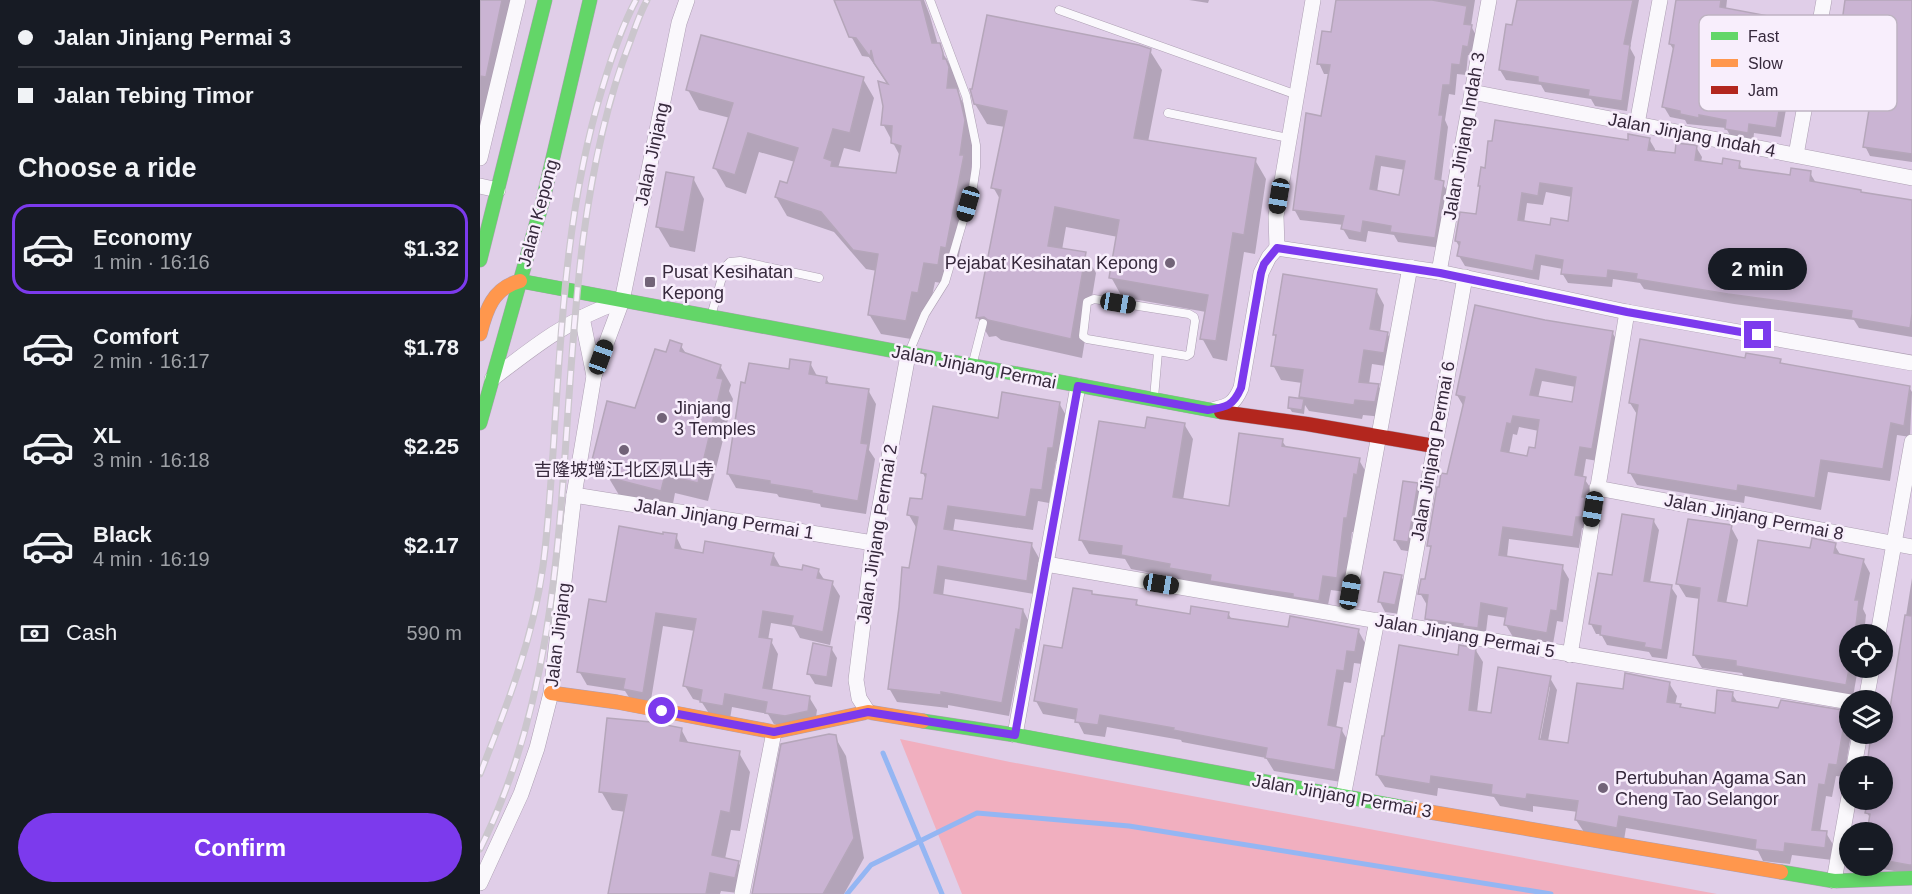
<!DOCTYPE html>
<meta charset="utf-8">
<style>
body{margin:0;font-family:Arial,"Noto Sans SC",sans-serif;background:#242831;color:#f1f3f6;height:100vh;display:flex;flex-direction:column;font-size:22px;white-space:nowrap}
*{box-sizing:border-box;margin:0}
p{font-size:20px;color:#9ea1a6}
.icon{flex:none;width:33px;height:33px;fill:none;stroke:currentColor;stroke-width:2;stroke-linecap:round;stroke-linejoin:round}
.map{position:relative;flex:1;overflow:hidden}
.drawer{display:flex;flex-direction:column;background:#171b24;width:480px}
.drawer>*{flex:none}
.guide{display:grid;align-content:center;height:132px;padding:0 18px;background:#171b24}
.buttons{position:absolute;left:1359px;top:624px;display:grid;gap:12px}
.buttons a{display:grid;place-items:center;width:54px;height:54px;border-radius:50%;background:#171b24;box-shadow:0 3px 9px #0003;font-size:30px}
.end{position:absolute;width:27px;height:27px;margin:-14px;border:8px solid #7c3aed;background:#fff;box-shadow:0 0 0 3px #fff}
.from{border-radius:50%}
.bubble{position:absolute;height:42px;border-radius:21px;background:#171b24;box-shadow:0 3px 9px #0003;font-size:20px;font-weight:800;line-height:42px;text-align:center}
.car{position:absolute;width:18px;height:36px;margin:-18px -9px;border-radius:8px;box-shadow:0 0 4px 2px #0007;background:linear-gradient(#222 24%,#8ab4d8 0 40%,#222 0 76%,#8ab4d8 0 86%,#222 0)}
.guide b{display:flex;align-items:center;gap:21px;height:57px;font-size:22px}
.guide b+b{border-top:2px solid #363941}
.guide i{width:15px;height:15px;background:#f1f3f6}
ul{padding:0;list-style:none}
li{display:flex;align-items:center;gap:18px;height:90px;margin:0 12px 9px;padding:0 6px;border:3px solid transparent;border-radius:18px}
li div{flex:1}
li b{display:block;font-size:22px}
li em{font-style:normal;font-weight:800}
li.current{border-color:#7c3aed}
li>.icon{width:54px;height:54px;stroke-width:1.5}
h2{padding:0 18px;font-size:27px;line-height:72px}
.pay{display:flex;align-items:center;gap:15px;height:66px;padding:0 18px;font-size:22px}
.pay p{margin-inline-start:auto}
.primary-button{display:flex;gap:12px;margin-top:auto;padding:12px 18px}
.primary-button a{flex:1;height:69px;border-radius:36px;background:#7c3aed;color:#fff;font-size:24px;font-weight:800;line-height:69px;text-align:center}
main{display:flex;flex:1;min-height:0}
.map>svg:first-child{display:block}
</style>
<main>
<section class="drawer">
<div class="guide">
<b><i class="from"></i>Jalan Jinjang Permai 3</b>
<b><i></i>Jalan Tebing Timor</b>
</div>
<h2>Choose a ride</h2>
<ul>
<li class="current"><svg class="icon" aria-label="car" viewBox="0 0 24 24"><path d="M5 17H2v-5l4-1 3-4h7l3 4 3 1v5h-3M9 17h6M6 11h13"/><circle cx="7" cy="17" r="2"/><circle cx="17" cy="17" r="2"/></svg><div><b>Economy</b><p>1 min · 16:16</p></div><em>$1.32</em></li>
<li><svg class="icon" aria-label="car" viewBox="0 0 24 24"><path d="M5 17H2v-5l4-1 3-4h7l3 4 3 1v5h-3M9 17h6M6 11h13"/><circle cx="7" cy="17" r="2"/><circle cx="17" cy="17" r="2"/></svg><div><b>Comfort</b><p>2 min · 16:17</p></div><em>$1.78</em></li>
<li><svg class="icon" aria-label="car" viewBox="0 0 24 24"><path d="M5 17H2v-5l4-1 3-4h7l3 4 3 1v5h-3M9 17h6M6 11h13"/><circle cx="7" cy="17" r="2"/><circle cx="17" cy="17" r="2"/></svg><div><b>XL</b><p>3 min · 16:18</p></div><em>$2.25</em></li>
<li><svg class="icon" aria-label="car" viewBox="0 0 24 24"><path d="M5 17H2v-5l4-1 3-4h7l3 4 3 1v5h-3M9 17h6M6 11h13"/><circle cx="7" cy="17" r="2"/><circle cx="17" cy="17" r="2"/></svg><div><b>Black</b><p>4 min · 16:19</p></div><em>$2.17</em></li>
</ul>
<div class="pay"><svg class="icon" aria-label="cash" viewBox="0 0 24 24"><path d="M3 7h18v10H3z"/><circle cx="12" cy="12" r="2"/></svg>Cash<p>590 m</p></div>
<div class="primary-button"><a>Confirm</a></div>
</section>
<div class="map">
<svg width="1432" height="894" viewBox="0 0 1432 894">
<rect width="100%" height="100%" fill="#e0cee8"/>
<polygon fill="#f1afbf" points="420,739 530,762 1237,894 482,894"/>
<g fill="#0003" fill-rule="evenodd">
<polygon points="0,0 32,0 0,154"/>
<polygon points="356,0 444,0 450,16 458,45 470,65 479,87 478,94 487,110 495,140 491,171 494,176 477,266 471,266 468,284 455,282 449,311 442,311 437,340 401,334 389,314 397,271 386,269 354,232 307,216 296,197 308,185 315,162 279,152 266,194 246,187 235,168 250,118 219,110 208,90 383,79 394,98 380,152 364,148 358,168 417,175 420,156 403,124 408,85 389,57 382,56 371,36"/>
<polygon points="709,0 729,0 728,3"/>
<path d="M 857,0 L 995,0 L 991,26 L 997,37 L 993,56 L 988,55 L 986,75 L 977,74 L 975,95 L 969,94 L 965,120 L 968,127 L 961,182 L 969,193 L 961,248 L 918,242 L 914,235 L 888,231 L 886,242 L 869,239 L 863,229 L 864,225 L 820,220 L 814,209 L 842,117 L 850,74 L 844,74 L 839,63 L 852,34 ZM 901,166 L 925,170 L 921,196 L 897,192 Z"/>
<polygon points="1038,0 1159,0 1150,48 1155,57 1147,111 1115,106 1111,99 1065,92 1061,85 1026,80 1020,70 1033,27"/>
<polygon points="1198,0 1247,0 1246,9 1314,22 1320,32 1301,137 1274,133 1273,142 1252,139 1246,128 1207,124 1205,120 1190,117 1184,107 1195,52 1190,44"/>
<polygon points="1367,0 1432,0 1432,162 1390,156 1385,146 1394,88 1362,83 1357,73"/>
<polygon points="670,51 682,70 668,142 775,160 786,179 775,254 764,252 747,361 733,358 722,338 726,312 642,297 631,277 638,237 586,227 582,250 605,254 616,273 602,358 521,340 516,336 509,337 498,318 521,201 513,187 525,127 507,124 495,104"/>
<path d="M 1169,139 L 1175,149 L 1175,152 L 1196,155 L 1216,147 L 1222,157 L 1221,162 L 1243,166 L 1259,163 L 1263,170 L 1311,177 L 1330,173 L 1336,183 L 1382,194 L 1432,202 L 1432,337 L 1379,328 L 1374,320 L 1254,304 L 1164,289 L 1160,283 L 1133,279 L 1132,287 L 1088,283 L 1082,273 L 1083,269 L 1061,265 L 1059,280 L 985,266 L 979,256 L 980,248 L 976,241 L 997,216 L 1001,190 L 999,185 L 1149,142 ZM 1066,192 L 1092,197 L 1089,223 L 1071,227 L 1044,223 L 1047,203 L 1063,205 Z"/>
<polygon points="213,178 224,199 215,252 190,247 178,227"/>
<polygon points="896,290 904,305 900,332 907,333 916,348 912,367 892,364 889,384 898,385 906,400 903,417 883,415 882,419 829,411 825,405 824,414 812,412 809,407 822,400 820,397 822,383 801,380 793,365 797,338 795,335"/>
<path d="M 1065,322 L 1132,332 L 1139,344 L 1118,461 L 1106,459 L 1103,477 L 1112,490 L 1108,529 L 1102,528 L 1099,548 L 1029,539 L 1027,557 L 1082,567 L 1089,579 L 1083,622 L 1077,621 L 1073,644 L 1033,637 L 1026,625 L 1027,618 L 1008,615 L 1005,640 L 954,631 L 947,619 L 947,605 L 940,593 L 946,580 L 952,550 L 948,545 L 968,476 L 984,407 L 977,395 ZM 1062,381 L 1096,387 L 1093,404 L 1058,398 ZM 1039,427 L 1059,431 L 1056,450 L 1048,458 L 1029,454 L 1033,434 L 1037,435 Z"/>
<polygon points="201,346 207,355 240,366 251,385 249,391 253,399 228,501 195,493 192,509 139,495 130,480 125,478 114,460 156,410 187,354"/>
<polygon points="1266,360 1300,360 1302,365 1429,387 1432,392 1430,437 1417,435 1410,481 1348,472 1341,510 1265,496 1264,503 1157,485 1150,473 1158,416 1150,403"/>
<polygon points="330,363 337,376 346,378 350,385 388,390 396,404 389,450 395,459 386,514 341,507 340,504 299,497 297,494 256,488 248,474 310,371"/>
<polygon points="579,403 587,417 580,461 576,461 569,503 558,501 553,530 475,519 473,532 551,544 559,558 554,594 465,579 463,596 543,610 550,624 547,642 543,642 529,716 468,705 468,708 417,702 409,688 437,529 429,515 443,501 446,480 443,473 519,420"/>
<polygon points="704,424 713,439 703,500 750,508 802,441 807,448 879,460 887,474 875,532 872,532 865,592 851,590 846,615 699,582 697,578 651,569 645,559 609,554 601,540 666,430"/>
<polygon points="937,485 943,495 933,552 921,550 915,540"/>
<polygon points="1173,520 1179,530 1170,583 1191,587 1197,596 1187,659 1172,657 1169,652 1127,645 1121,634 1116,634 1111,624 1133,577"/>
<polygon points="1251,527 1258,540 1246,604 1269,607 1331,550 1354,544 1361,556 1383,560 1390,573 1383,609 1386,615 1384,634 1370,634 1370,668 1378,668 1373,697 1265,679 1262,673 1222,668 1214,655 1220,599 1206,597 1198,584"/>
<polygon points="184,536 196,536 203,551 224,554 293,554 301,568 324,572 338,570 345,581 352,583 360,596 350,645 320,638 314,627 291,623 288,640 291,641 298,654 292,691 329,697 337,710 335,724 295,726 288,714 252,707 250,719 230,715 221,701 213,699 205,686 215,631 183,626 170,706 152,702 145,691 107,685 99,671 127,604"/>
<polygon points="921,576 927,586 920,614 905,612 900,602"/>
<polygon points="1432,578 1432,874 1390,867 1389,866 1402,866 1402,832 1388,832 1391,819 1387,813 1389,800 1402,800 1402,766 1388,766 1393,734 1407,736"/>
<polygon points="613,595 656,601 659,607 711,615 748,613 752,620 809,628 878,630 885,643 882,664 874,663 871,683 864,682 856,728 861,729 868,741 861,782 794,771 786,758 702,742 701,740 627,727 625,737 604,734 597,720 563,714 556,701"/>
<polygon points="351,648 357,658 352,687 335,684 329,674"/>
<path d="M 995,649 L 1003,662 L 997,712 L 1012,714 L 1070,678 L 1077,690 L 1068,741 L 1089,744 L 1144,691 L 1189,683 L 1197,696 L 1195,705 L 1200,706 L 1201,709 L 1236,715 L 1252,694 L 1258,703 L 1299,710 L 1365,714 L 1370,722 L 1370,734 L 1371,734 L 1364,777 L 1356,776 L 1352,797 L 1346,796 L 1340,832 L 1346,833 L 1354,846 L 1352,860 L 1312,855 L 1310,864 L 1283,861 L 1278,851 L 1146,828 L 1144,840 L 1104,832 L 1096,820 L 1098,812 L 1053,806 L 1053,812 L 1020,806 L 1014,797 L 958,788 L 957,796 L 905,787 L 897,775 L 979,657 ZM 1067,687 L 1070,687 L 1059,746 L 1056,746 Z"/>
<polygon points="201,729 209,744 259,753 270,772 260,831 251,830 245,859 258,862 269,881 266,894 241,891 240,894 129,894 146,812 132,810 121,791"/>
<polygon points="355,737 366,756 384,858 364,894 273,894"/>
</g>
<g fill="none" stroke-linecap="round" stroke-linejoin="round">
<g stroke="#94b6f3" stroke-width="5">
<polyline points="403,753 462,894"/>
<polyline points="367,894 391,865 497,813 649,826 1071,894"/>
</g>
</g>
<g fill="#cab4d3" stroke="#b5a6ba" stroke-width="1.5" fill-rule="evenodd">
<polygon points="0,0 22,0 6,77 0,76"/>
<polygon points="354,0 441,0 452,43 460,43 463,53 463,59 466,59 469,67 467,88 477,88 480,98 485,120 480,155 484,155 466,248 461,247 458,265 444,263 438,293 432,292 426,321 388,315 398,254 373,250 341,212 295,197 300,181 307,183 318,148 268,133 255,175 233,168 253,103 206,90 221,35 384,77 370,133 353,129 344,158 352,161 351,166 416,173 421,146 411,143 412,126 401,125 403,106 398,81 408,84 394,63 391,50 390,57 376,38 369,37"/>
<path d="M 856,0 L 952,0 L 987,6 L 984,24 L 992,25 L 988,47 L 983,46 L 980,65 L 972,64 L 970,85 L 963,85 L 959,115 L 963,115 L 955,179 L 964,181 L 955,238 L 910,232 L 911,226 L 883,221 L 881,233 L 861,229 L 864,216 L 813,210 L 826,113 L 841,116 L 850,65 L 837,64 L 842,31 L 851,32 ZM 896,156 L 925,161 L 919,195 L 890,189 Z"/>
<polygon points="1037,0 1153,0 1144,44 1150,45 1142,101 1108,96 1109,90 1058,82 1058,77 1019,70 1026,24 1032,25"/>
<polygon points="1196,0 1241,0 1240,7 1315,21 1296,128 1269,124 1268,133 1245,129 1246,120 1219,115 1219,118 1200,114 1200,111 1182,107 1194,45 1189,44"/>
<polygon points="1365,0 1432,0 1432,154 1383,147 1394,79 1355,73"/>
<polygon points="507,15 659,45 671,49 654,138 776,158 764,235 753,233 736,341 720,339 728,295 629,278 639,220 575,207 568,246 606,252 591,339 508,320 504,317 496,318 521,190 511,188 527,111 494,104 490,89 492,89"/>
<path d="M 1015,120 L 1148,140 L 1148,134 L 1170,138 L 1168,150 L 1195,153 L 1196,143 L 1214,145 L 1217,146 L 1215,160 L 1242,164 L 1243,158 L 1260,161 L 1259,168 L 1310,175 L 1311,168 L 1331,171 L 1330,181 L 1381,190 L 1381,192 L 1432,200 L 1432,314 L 1430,328 L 1371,318 L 1372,311 L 1248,294 L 1156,279 L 1157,274 L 1128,270 L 1127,278 L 1081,274 L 1083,260 L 1056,255 L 1053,271 L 977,256 L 980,242 L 975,241 L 980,212 L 996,214 L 1000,186 L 998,186 L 1001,167 L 1005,168 L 1008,141 L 1012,141 ZM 1060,183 L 1092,188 L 1088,221 L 1071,218 L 1070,225 L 1038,220 L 1042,193 L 1058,196 Z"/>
<polygon points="186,172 214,177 204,232 176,227"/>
<polygon points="803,274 897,289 890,329 908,332 904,353 884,350 879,382 899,384 895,402 875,400 874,405 819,397 823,370 791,366 796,335 793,335"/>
<path d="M 995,305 L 1065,320 L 1133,331 L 1112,449 L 1100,447 L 1095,475 L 1106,477 L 1102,497 L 1105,497 L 1102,517 L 1096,517 L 1093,537 L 1023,527 L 1019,555 L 1083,565 L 1077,611 L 1071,610 L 1067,633 L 1024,625 L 1027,608 L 1001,603 L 998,628 L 982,626 L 983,624 L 945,619 L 948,595 L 938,594 L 941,579 L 945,579 L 951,546 L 947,546 L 957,487 L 959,487 L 961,473 L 967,474 L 985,397 L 976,395 ZM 1056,369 L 1096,377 L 1092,402 L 1050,395 ZM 1033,416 L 1059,420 L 1055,448 L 1049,447 L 1047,456 L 1021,451 L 1027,423 L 1031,424 Z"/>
<polygon points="1160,339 1265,358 1266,353 1301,359 1300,363 1430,386 1424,426 1411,423 1403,469 1341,460 1335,498 1258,485 1257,491 1148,473 1158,405 1149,403"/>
<polygon points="190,340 202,344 200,351 241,365 237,378 243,379 218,483 185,475 181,491 127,477 130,464 112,460 127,401 155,408 175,349 186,352"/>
<polygon points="310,359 331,362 329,374 347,377 346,383 389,389 381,443 388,444 378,501 332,493 332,491 290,484 290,481 247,474 261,382 265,383 269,363 309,369"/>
<polygon points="522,392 580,402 573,448 568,448 562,490 551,489 546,517 468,506 464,529 552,543 547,581 458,566 454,593 543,609 540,630 536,629 522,703 461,692 461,695 408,689 419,607 422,567 429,568 438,517 427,515 430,498 442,499 446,474 441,473 453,406 518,418"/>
<polygon points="809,397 824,399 822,410 808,408"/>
<polygon points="667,417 705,423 693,497 749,506 759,433 803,439 802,446 880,458 877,475 874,474 867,518 864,518 857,578 843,576 839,601 813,597 813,594 730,581 731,575 689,568 690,564 641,555 642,546 599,540 619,421 665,428"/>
<polygon points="923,481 938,483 928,542 914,540"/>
<polygon points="1142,514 1174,519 1164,581 1192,585 1182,650 1164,647 1165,643 1120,635 1121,626 1109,624 1118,573 1132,575"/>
<polygon points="1208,519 1252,525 1238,601 1267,606 1278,540 1330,548 1332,538 1356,543 1354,553 1384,559 1375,600 1379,600 1375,634 1370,634 1370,664 1366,685 1256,666 1256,661 1213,655 1220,588 1196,584"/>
<polygon points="139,526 183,534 183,532 197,534 195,548 223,553 225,541 294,553 291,565 322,570 323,565 339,569 337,578 353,581 343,632 311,625 313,616 283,611 279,637 292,639 283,688 330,696 328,711 305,716 285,713 287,702 245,694 243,706 220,702 222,690 203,686 216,619 176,613 163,693 143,689 145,679 97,672 109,599 126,602"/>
<polygon points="904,572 922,575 915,605 898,602"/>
<polygon points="593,588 612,591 612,594 657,600 656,605 710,614 711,606 749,612 748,618 808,627 810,616 879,629 875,652 867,651 864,671 857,670 848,725 862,728 855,770 785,758 787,748 693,730 694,728 620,715 618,725 595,722 597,709 554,701 564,645 582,648"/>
<polygon points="1425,615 1432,616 1432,865 1429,865 1402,860 1402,832 1387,832 1390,814 1385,813 1388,800 1402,800 1402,766 1387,766 1391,734 1406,733"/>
<polygon points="333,643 352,647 347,677 327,674"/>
<polygon points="919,645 978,655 979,645 996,648 989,710 1011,713 1018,667 1071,676 1059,739 1088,743 1097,683 1143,689 1145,673 1190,682 1187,702 1201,704 1200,707 1235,713 1237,690 1253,692 1252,701 1298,708 1301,700 1362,710 1366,713 1357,765 1349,764 1345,785 1339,784 1332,830 1347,831 1345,848 1305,843 1304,852 1275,849 1276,840 1139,816 1137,828 1095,820 1098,801 1047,794 1046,799 1011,794 1012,785 951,776 950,784 896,775 902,736 904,736"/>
<polygon points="127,718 171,722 202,728 200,741 260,751 250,813 241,811 232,855 259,861 255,878 230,873 226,894 128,894 147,795 119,792"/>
<polygon points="349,734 356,735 374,838 343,894 272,894 301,744"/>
</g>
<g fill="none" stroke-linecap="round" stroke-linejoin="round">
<g stroke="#ad9fb3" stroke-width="9">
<g id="lane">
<polyline points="579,10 817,95"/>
<polyline points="688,113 808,138"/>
<polygon points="614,299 709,314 714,317 715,321 710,354 707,356 607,339 603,336 607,302"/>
<polyline points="231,316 245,267 250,262 260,261 339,278"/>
<polyline points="430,350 445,314 465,282 493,187 496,167 496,145 486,96 450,0"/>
<polyline points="493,362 503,323"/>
<polyline points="674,398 678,352"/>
</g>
</g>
<g stroke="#ad9fb3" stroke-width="16">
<g id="street">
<polyline points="992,92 1432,178"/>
<polyline points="1157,124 1180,0"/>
<polyline points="1316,155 1344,0"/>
<polyline points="0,158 38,0"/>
<polyline points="0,186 18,190"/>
<polyline points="797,248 959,272 1147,312 1432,363"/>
<polyline points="797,248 796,216 833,0"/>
<polyline points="959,272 1009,0"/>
<polyline points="102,317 114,376"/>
<path d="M 12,379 C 52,348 90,318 139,302"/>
<path d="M 735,409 C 750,406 755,402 761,388 L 781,273 L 789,257 L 797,248"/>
<polyline points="1117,488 1432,547"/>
<polyline points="94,495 393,543"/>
<polyline points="566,564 1370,702"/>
<polyline points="866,614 930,267"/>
<polyline points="923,624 985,277"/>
<polyline points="1398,634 1432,442"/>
<polyline points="1090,655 1147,312"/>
<polyline points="1386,700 1392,668"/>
<polyline points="388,712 379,698 376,680 393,543 428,355"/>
<polyline points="535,735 598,386"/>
<polyline points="1374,766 1380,734"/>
<polyline points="863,797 897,620"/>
<polyline points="1354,881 1370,791"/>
<polyline points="0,883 41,794 57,748 71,693 94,495 114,376 142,301 199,23 207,0"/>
<polyline points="262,894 294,732"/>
</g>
</g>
<g stroke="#ad9fb3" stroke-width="15">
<g id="fast">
<polyline points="0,260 65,0"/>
<polyline points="40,281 741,412"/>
<polyline points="0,423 63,200 110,0"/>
<polyline points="443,721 535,735 932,809"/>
<polyline points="1301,872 1354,881 1432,878"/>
</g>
</g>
<g stroke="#ad9fb3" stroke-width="15">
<g id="slow">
<path d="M 0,334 C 6,310 13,288 40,281"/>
<polyline points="71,693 137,702 294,732 388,712 443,721"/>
<polyline points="932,809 1301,872"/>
</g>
</g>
<g stroke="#ad9fb3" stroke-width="15">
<polyline id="jam" points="741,412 827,424 954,446"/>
</g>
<use href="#lane" stroke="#faf8fc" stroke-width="8"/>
<use href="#street" stroke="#faf8fc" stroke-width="15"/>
<use href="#fast" stroke="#63d668" stroke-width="14"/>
<use href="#slow" stroke="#ff974d" stroke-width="14"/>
<use href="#jam" stroke="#b3261e" stroke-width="14"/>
<g stroke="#cbc6cd" stroke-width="7">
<g id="rail">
<path d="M 0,774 C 27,706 53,639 63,566 C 68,529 70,491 73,453 C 81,331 86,207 122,89 C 131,59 141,28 156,0"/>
<path d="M 0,849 C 94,661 77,443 103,240 C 112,172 125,106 150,42 C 155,28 160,13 167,0"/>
</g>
</g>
<use href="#rail" stroke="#f8eefc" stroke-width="4.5" stroke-dasharray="14" stroke-linecap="butt"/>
</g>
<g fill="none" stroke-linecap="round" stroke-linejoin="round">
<path stroke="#7c3aed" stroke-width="8" d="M 182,711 L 294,732 L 388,712 L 535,735 L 598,386 L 728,410 C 747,407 753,406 761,388 L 781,273 L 784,264 L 797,248 L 960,273 L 1147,312 L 1278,335"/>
</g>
<g fill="#726378" stroke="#f8eefc" stroke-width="2">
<circle cx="690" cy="263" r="6"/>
<rect x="164" y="276" width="12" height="12" rx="3"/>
<circle cx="182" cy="418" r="6"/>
<circle cx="144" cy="450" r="6"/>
<circle cx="1123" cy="788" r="6"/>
</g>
<g text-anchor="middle" stroke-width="5" stroke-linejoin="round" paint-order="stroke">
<g font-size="18" fill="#36293c" stroke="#f8eefc">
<text transform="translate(1212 135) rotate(11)" y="6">Jalan Jinjang Indah 4</text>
<text transform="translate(984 136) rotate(-80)" y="6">Jalan Jinjang Indah 3</text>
<text transform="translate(172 154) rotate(-78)" y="6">Jalan Jinjang</text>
<text transform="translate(58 213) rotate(-75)" y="6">Jalan Kepong</text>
<text transform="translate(494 367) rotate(11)" y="6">Jalan Jinjang Permai</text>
<text transform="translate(953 451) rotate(-80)" y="6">Jalan Jinjang Permai 6</text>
<text transform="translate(1274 517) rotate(11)" y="6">Jalan Jinjang Permai 8</text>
<text transform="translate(244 519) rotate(9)" y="6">Jalan Jinjang Permai 1</text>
<text transform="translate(397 534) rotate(-81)" y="6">Jalan Jinjang Permai 2</text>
<text transform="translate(78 635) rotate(-83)" y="6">Jalan Jinjang</text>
<text transform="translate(985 636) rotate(10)" y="6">Jalan Jinjang Permai 5</text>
<text transform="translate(862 796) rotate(10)" y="6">Jalan Jinjang Permai 3</text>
</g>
<g font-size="18" fill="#36293c" stroke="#f8eefc" text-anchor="start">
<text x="678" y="269" text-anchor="end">Pejabat Kesihatan Kepong</text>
<text x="182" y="278">Pusat Kesihatan<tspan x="182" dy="21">Kepong</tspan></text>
<text x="194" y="414">Jinjang<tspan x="194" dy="21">3 Temples</tspan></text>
<text x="144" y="476" text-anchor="middle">吉隆坡增江北区凤山寺</text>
<text x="1135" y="784">Pertubuhan Agama San<tspan x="1135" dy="21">Cheng Tao Selangor</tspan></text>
</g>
</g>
<rect x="1219" y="15" width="198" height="96" rx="9" fill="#f8eefc" stroke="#beb3c2" stroke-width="1.5"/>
<rect x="1231" y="32" width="27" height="8" fill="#63d668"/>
<rect x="1231" y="59" width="27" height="8" fill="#ff974d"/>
<rect x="1231" y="86" width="27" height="8" fill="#b3261e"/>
<g font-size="16" fill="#36293c">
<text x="1268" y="42">Fast</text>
<text x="1268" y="69">Slow</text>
<text x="1268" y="96">Jam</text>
</g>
</svg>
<div class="buttons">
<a><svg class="icon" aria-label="locate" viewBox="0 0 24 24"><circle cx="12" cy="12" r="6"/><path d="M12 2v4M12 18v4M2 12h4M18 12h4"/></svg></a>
<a><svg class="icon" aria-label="layers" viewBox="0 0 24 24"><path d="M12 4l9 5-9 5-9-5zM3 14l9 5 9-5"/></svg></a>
<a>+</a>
<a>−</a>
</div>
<i class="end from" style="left:182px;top:711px"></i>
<i class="end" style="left:1278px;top:335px"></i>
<div class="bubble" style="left:1228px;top:248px;width:99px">2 min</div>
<i class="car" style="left:799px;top:196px;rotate:189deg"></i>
<i class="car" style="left:488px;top:204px;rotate:196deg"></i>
<i class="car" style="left:638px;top:303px;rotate:99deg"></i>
<i class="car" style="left:121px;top:357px;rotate:20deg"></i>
<i class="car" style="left:1113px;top:509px;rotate:189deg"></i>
<i class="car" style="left:681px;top:584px;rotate:99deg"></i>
<i class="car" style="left:870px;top:592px;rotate:10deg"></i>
</div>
</main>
